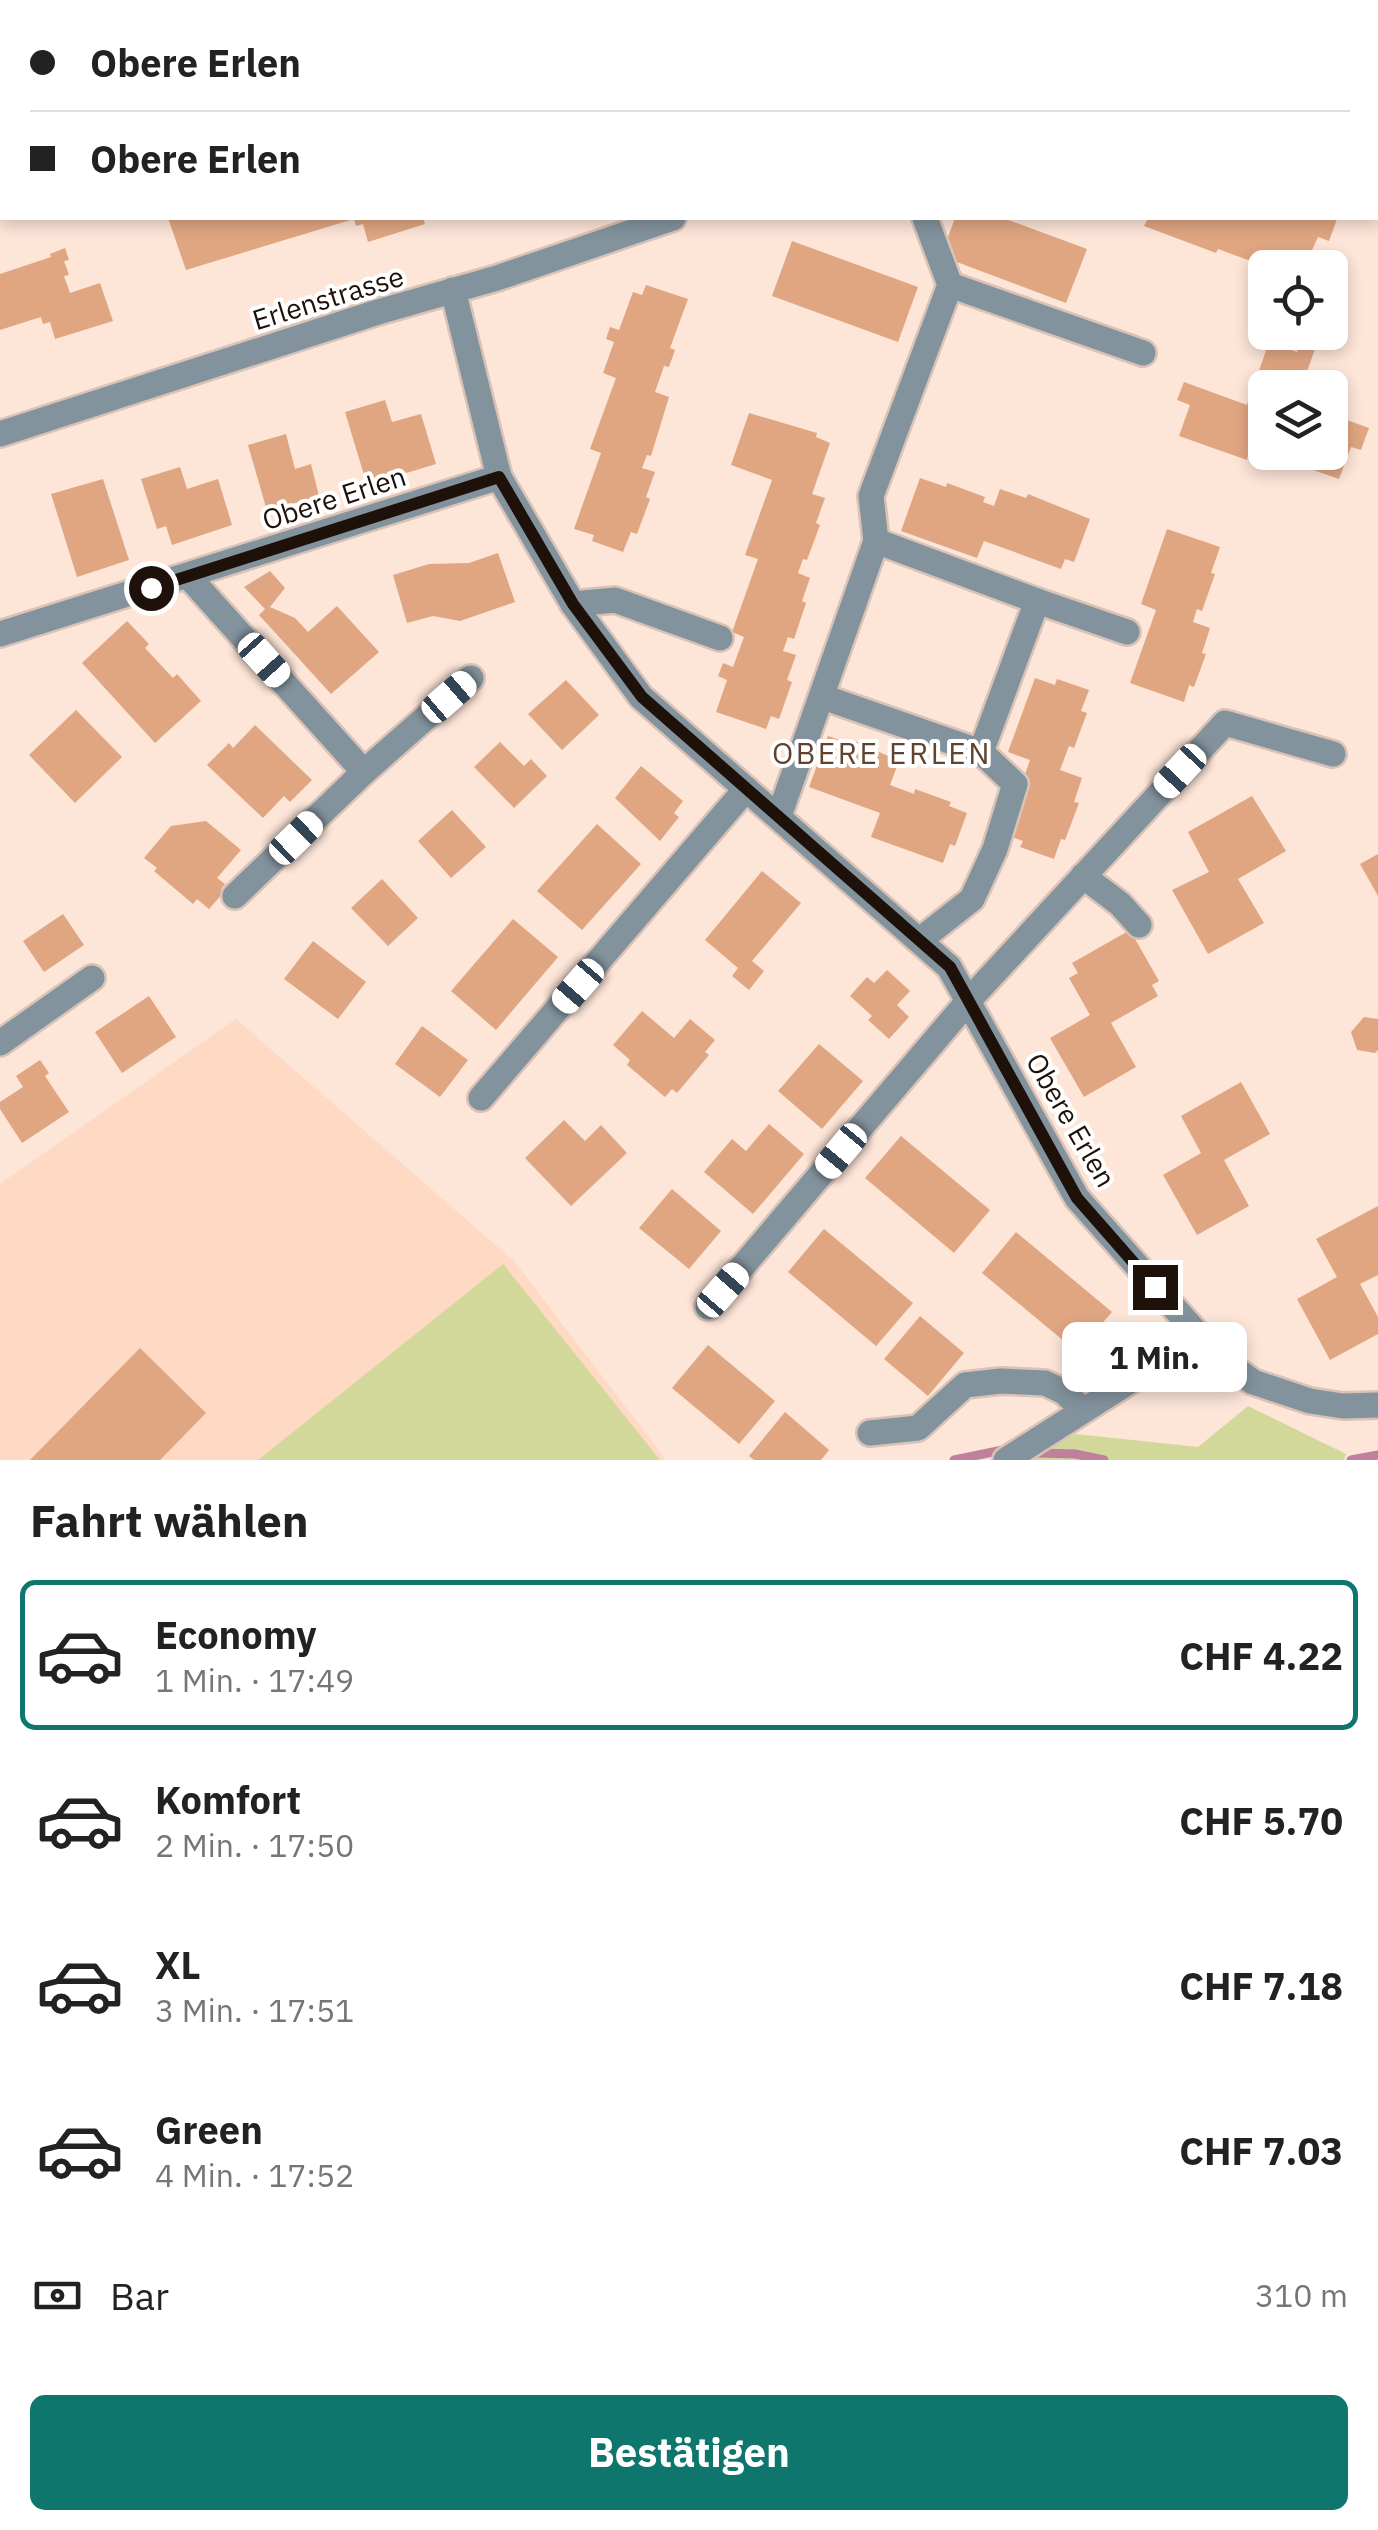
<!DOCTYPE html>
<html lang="de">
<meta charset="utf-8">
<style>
body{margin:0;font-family:"IBM Plex Sans",sans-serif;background:#f2f2f2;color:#222;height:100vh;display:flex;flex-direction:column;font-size:38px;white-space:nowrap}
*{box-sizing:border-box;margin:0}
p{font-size:32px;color:#767676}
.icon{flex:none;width:55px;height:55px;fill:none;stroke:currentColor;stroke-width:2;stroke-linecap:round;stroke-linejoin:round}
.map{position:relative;height:1460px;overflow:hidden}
.panel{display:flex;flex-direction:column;background:#fff;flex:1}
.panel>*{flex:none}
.guide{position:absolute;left:0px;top:0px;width:1380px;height:220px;box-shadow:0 5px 15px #0003;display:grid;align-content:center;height:220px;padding:0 30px;background:#fff}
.fabs{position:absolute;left:1248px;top:250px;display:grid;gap:20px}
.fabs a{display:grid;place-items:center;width:100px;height:100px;border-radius:15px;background:#fff;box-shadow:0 5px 15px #0003;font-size:50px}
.end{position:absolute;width:45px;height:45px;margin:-22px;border:12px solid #1e1109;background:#fff;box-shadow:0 0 0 5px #fff}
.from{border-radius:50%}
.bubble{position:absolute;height:70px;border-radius:15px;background:#fff;box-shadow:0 5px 15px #0003;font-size:32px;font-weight:800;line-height:70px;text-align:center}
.car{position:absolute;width:30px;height:60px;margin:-30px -15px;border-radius:12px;box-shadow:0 0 8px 2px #0007;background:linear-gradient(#fff 24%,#345 0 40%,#fff 0 76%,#345 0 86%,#fff 0)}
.guide b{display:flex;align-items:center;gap:35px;height:95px;font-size:38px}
.guide b+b{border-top:2px solid #e0e0e0}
.guide i{width:25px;height:25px;background:#222}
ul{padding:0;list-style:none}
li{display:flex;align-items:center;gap:30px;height:150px;margin:0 20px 15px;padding:0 10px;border:5px solid transparent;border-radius:15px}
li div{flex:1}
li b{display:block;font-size:38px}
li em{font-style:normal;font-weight:800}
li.selected{border-color:#0f766e}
li>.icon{width:90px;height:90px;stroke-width:1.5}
h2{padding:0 30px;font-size:45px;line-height:120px}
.pay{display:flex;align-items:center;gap:25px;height:110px;padding:0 30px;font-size:38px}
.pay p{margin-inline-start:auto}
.action{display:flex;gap:20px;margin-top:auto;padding:20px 30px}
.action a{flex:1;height:115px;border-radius:15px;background:#0f766e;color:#fff;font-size:40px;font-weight:800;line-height:115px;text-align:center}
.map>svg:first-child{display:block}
</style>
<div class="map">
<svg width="1378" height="1460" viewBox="0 0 1378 1460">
<rect width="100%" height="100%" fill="#fde5d8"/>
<polygon fill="#fed9c4" points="236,1019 515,1262 666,1460 0,1460 0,1184"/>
<g fill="#d2d89a">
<polygon points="503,1264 660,1460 258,1460"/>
<polygon points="1248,1406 1346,1454 1344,1460 1025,1460 1076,1434 1198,1447"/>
</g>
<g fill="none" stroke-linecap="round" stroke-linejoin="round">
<g stroke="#be809a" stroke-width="9">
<polyline points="1038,1453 1075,1454 1104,1460"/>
<polyline points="954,1460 1003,1450"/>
<polyline points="1351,1460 1378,1455"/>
</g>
</g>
<g fill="#e0a682">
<polygon points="168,218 423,218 425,224 368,242 363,224 356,226 354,219 186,270"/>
<polygon points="955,218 1003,218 1087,249 1066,303 941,256"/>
<polygon points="1148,218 1331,218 1337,219 1329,241 1318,237 1304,268 1260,251 1256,263 1218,249 1216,253 1144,226"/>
<polygon points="792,241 918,287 898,342 772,296"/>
<polygon points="65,248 69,260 64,261 69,275 64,276 70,293 100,283 113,321 55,339 50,322 43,324 41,317 0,330 0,274 51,257 50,254"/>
<polygon points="646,285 688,299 670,348 675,350 669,367 664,366 655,392 669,397 651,456 647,455 642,468 655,472 646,497 650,499 637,534 631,532 623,552 592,541 594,535 574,529 601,453 590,449 616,378 603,373 614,342 606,339 610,327 619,330 633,292 642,295"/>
<polygon points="1269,342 1297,352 1300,343 1315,349 1301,388 1265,388 1265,452 1330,452 1330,414 1369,428 1361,450 1351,447 1339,479 1276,457 1273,465 1248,456 1247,460 1179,436 1190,405 1177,400 1184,382 1247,405"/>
<polygon points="385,400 392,422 421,414 436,464 367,485 345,412"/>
<polygon points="749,413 817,433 816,437 830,443 812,494 825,498 816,523 820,525 807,560 803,559 798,573 810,578 802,601 806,603 794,639 788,637 783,651 796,655 787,680 792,682 779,719 771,716 766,729 716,712 727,680 718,676 723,663 733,667 744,637 732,632 758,559 745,555 772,480 731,465"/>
<polygon points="286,434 295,469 311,464 319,496 267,511 248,445"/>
<polygon points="180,467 187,489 218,479 232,525 172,545 166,526 157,529 141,479"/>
<polygon points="920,478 946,487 947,483 985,497 983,502 994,506 1000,489 1026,498 1028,494 1090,519 1074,562 1065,559 1061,569 984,541 977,558 901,531"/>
<polygon points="103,479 129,560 77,577 51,494"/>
<polygon points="1167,529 1220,547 1211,573 1215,574 1202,611 1197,609 1193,622 1210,628 1202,653 1206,654 1194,687 1189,685 1184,702 1130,683 1156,610 1141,604"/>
<polygon points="498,553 515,602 460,621 433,616 407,623 393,575 429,564 469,563"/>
<polygon points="270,571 285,588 270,607 295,618 308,632 337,606 379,652 331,694 259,615 265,609 244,587"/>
<polygon points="127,621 149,644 145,648 173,678 177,674 201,701 155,743 82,663"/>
<polygon points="1035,678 1055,685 1057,679 1089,690 1081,711 1087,713 1074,748 1069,746 1060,770 1082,778 1074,802 1079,803 1065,840 1061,839 1054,859 1020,847 1023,841 1004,834 1030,760 1008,752"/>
<polygon points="566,680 599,715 562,750 528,714"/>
<polygon points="76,710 122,757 75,803 29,755"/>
<polygon points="255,725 312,780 290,802 284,796 263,818 207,765 229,743 233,748"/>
<polygon points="828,736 852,744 853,740 899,761 890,785 914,794 915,789 951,802 949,806 967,813 955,846 950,844 943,863 871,837 880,813 809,787"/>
<polygon points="500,742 524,766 531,759 547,776 514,808 474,767"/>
<polygon points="641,766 683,801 674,813 679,817 660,841 615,798"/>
<polygon points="1252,796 1286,851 1238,879 1264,923 1208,954 1172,890 1209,872 1188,832"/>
<polygon points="452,810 486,847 451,878 418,841"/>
<polygon points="206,821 241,850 217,878 225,884 221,889 224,892 209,909 197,899 193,904 154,871 157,868 144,858 171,826"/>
<polygon points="597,824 641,864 582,930 537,891"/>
<polygon points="1378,854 1378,896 1360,864"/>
<polygon points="762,871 801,903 752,961 764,971 749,990 732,976 738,968 705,940"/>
<polygon points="382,879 418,918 388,946 351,908"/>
<polygon points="63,914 84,945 44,972 23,941"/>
<polygon points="513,919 558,957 496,1030 451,991"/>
<polygon points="1130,930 1159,981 1152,985 1158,996 1111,1023 1136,1067 1084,1097 1050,1038 1090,1015 1069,978 1078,973 1072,963"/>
<polygon points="313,941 366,982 338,1019 284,979"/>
<polygon points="887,970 910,991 897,1005 909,1017 889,1039 868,1020 872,1016 850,996 867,977 874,983"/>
<polygon points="149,996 176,1037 122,1073 95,1032"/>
<polygon points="642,1011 674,1038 690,1019 715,1040 705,1052 709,1055 677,1093 672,1089 665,1097 627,1065 630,1060 613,1045"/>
<polygon points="1364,1017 1378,1019 1378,1050 1375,1053 1357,1050 1351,1032"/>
<polygon points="422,1026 468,1060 440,1097 395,1064"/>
<polygon points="819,1044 863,1081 822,1129 778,1091"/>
<polygon points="40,1060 49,1073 45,1076 69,1112 22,1143 0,1109 0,1102 23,1087 16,1076"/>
<polygon points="1241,1082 1270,1134 1224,1160 1249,1206 1197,1235 1163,1175 1201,1153 1181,1116"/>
<polygon points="564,1120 585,1141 601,1125 627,1153 571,1206 525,1158"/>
<polygon points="769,1124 804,1154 753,1214 704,1172 732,1139 746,1151"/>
<polygon points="901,1136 990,1210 954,1253 865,1178"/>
<polygon points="672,1189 721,1231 689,1269 639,1228"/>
<polygon points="1378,1206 1378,1275 1360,1284 1378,1317 1378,1334 1330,1360 1297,1299 1337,1277 1316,1239"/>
<polygon points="824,1229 913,1303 876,1346 788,1272"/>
<polygon points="1016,1232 1112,1312 1077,1352 982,1273"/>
<polygon points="920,1316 964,1353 928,1396 884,1359"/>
<polygon points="708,1345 775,1401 739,1444 672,1388"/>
<polygon points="140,1348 206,1413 160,1460 30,1460"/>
<polygon points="785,1412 829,1450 821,1460 754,1460 749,1456"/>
</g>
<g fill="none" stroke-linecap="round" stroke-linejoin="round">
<g stroke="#d9c3b7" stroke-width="30">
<g id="minor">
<polyline points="73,2 75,0"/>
<polyline points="1334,2 1342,0"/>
<polyline points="0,89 2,86"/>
<polyline points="950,285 1143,353"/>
<polyline points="453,290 499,477 573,604 641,697 949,967 1077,1198 1217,1356 1253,1382 1310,1401 1343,1406 1378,1405"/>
<polyline points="0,434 378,312 497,278 673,218"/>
<polyline points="876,541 871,496 950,285 925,218"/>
<polyline points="188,576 364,772 235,896"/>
<polyline points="1037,601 1127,632"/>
<polyline points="573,604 615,600 720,638"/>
<polyline points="0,634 499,477"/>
<polyline points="823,697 981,752"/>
<polyline points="364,772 471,678"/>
<polyline points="779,816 876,541 1037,601 981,752 1015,784 995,849 972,899 920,940"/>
<polyline points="1083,876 1120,904 1139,925"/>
<polyline points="0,1043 92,978"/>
<polyline points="481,1098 746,789"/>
<polyline points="708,1307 970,999 1225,723 1333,754"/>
<polyline points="870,1433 918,1428 965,1385 1001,1381 1045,1383 1064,1392 1083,1410"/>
<polyline points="1006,1460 1138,1376 1187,1324"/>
</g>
</g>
<use href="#minor" stroke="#83939d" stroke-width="25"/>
</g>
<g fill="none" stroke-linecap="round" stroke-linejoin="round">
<polyline stroke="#1e1109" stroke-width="12" points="151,588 499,477 573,604 642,697 950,967 1077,1198 1155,1287"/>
</g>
<g text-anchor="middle" stroke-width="8" stroke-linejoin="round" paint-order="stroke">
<g font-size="28" fill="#1e1109" stroke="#fff">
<text transform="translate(328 298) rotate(-17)" y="10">Erlenstrasse</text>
<text transform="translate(334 498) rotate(-18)" y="10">Obere Erlen</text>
<text transform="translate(1071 1120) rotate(60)" y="10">Obere Erlen</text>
</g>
<g font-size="30" letter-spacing="2.5" fill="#624330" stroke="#fff">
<text x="882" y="764">OBERE ERLEN</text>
</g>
</g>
</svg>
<div class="fabs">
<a><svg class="icon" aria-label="locate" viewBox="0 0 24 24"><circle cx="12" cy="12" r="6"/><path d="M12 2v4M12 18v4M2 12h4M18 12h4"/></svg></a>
<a><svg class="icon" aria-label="layers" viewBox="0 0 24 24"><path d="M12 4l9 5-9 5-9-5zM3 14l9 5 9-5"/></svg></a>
</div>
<i class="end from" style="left:151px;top:588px"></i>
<i class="end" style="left:1155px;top:1287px"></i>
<div class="bubble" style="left:1062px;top:1322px;width:185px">1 Min.</div>
<i class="car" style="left:264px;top:660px;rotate:138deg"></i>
<i class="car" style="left:449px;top:697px;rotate:49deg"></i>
<i class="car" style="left:1180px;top:771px;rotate:223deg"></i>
<i class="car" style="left:296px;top:838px;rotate:46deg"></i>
<i class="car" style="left:578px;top:986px;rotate:221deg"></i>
<i class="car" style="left:841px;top:1151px;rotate:220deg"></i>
<i class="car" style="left:723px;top:1290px;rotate:41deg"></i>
<div class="guide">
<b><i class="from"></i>Obere Erlen</b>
<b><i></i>Obere Erlen</b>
</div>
</div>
<section class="panel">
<h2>Fahrt wählen</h2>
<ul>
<li class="selected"><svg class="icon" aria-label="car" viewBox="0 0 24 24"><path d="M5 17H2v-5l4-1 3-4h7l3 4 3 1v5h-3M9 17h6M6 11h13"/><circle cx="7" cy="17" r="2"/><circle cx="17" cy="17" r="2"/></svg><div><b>Economy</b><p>1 Min. · 17:49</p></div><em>CHF 4.22</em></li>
<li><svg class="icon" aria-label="car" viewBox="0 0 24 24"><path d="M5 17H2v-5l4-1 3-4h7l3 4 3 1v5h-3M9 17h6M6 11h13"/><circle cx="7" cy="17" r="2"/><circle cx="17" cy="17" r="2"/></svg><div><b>Komfort</b><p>2 Min. · 17:50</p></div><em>CHF 5.70</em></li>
<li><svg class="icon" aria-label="car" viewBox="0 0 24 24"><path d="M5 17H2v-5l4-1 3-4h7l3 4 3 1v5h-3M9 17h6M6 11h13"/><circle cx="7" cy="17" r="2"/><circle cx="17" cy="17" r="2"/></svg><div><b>XL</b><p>3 Min. · 17:51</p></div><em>CHF 7.18</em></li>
<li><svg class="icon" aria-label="car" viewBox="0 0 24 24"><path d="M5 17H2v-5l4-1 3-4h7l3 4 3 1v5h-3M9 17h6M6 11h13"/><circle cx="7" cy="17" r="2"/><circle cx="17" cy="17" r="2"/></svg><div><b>Green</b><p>4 Min. · 17:52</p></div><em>CHF 7.03</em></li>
</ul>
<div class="pay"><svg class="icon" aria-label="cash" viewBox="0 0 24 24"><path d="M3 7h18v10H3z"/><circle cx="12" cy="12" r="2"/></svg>Bar<p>310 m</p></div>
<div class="action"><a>Bestätigen</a></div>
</section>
